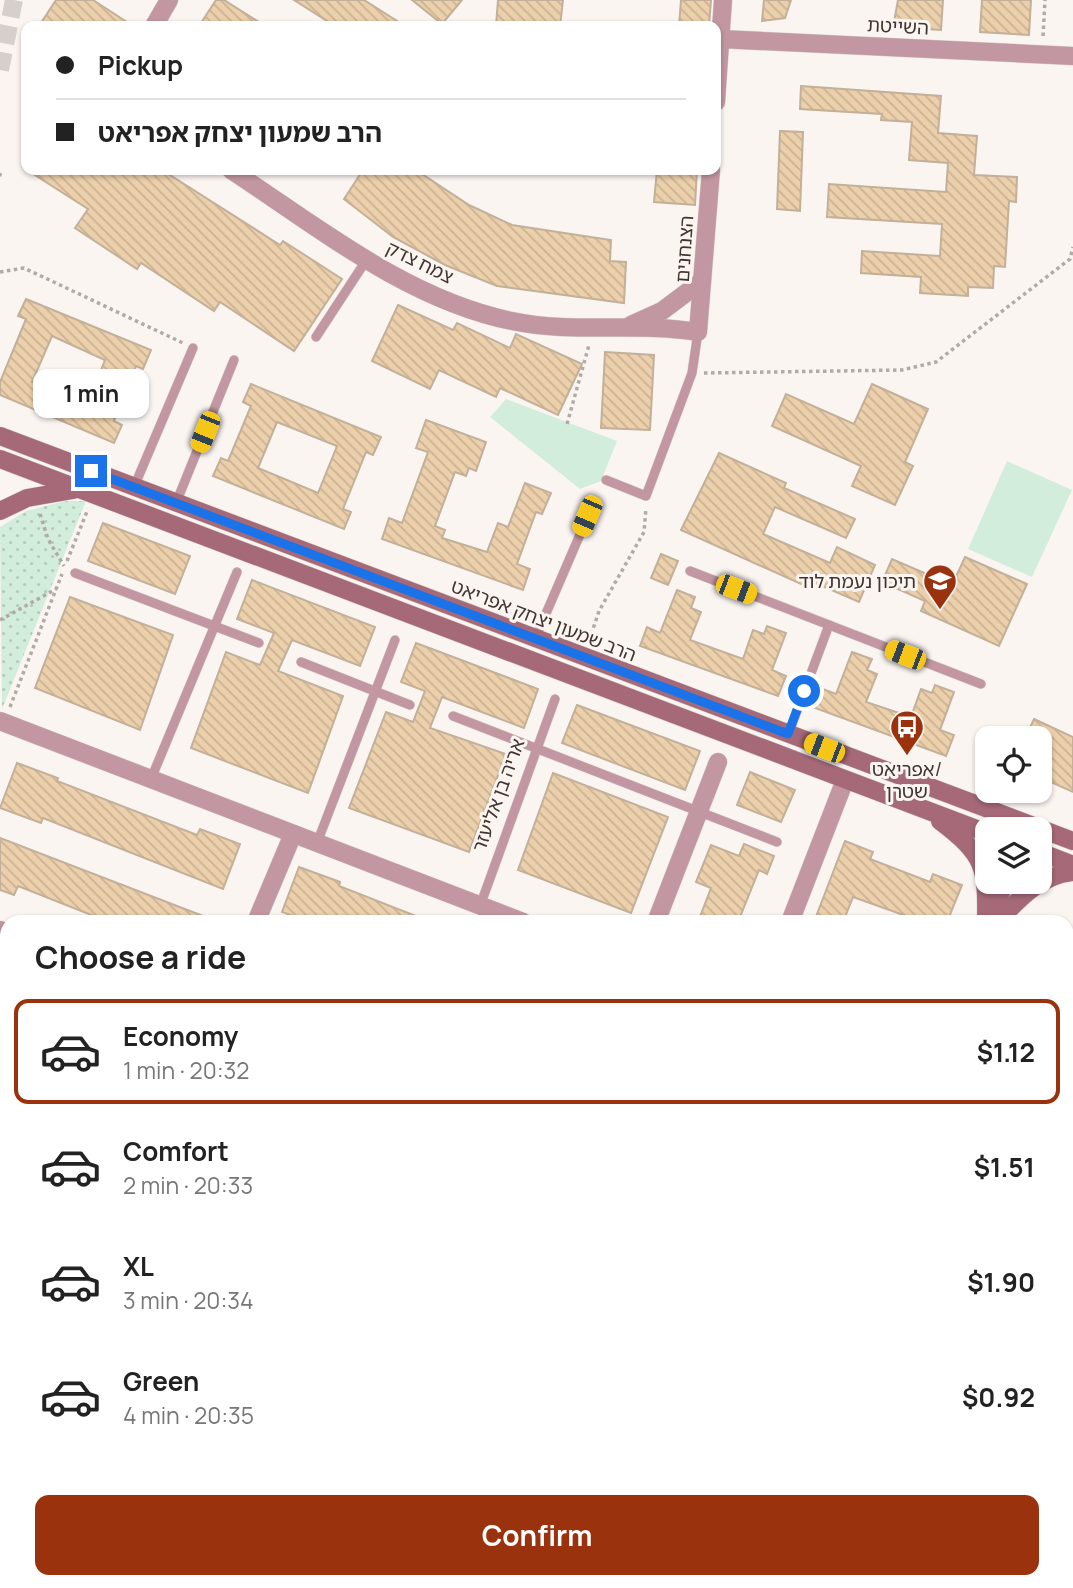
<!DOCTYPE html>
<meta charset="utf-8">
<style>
body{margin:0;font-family:Manrope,"Noto Sans Hebrew",sans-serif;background:#f6f6f6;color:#222;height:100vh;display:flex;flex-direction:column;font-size:26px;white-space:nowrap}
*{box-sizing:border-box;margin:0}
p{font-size:23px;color:#767676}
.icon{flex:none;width:38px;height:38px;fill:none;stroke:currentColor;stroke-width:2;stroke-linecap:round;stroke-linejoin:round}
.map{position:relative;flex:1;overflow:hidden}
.drawer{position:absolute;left:0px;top:915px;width:1074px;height:674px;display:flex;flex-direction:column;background:#fff;border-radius:21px 21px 0 0;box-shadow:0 2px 5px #0004}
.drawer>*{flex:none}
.hud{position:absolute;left:21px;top:21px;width:700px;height:154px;border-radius:14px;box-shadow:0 2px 5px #0004;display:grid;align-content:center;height:154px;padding:0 35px;background:#fff}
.controls{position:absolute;left:975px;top:726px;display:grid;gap:14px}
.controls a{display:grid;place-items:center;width:77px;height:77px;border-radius:14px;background:#fff;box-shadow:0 2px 5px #0004;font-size:35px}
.end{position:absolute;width:32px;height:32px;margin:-16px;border:9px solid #1a73e8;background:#fff;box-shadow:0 0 0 4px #fff}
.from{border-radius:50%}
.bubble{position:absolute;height:49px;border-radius:14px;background:#fff;box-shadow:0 2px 5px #0004;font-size:23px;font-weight:700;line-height:49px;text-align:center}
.car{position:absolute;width:21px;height:42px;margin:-21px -10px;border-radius:9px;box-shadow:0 0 5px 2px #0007;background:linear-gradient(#f5c518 24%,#345 0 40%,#f5c518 0 76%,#345 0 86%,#f5c518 0)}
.hud b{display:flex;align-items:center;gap:24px;height:66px;font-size:26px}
.hud b+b{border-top:2px solid #e0e0e0}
.hud i{width:18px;height:18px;background:#222}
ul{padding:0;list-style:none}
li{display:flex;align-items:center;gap:21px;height:105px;margin:0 14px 10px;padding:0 21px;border:4px solid transparent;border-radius:14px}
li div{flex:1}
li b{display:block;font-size:26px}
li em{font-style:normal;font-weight:700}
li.selected{border-color:#99320d}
li>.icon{width:63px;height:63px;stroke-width:1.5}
h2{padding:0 35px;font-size:32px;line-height:84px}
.action{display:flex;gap:14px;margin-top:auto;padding:14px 35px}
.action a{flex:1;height:80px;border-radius:14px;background:#99320d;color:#fff;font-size:28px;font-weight:700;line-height:80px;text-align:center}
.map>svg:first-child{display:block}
</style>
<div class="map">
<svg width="1073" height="1588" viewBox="0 0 1073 1588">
<defs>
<pattern id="park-dots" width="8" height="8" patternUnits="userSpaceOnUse" patternTransform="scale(1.75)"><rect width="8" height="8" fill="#d2eddb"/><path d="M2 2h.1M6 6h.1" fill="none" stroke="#b5ccbc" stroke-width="1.8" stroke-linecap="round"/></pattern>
<pattern id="building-back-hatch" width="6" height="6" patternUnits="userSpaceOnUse" patternTransform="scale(1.75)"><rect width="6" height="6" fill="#eccfab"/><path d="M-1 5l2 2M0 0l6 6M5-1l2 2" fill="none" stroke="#cbb293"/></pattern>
</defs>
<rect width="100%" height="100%" fill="#fbf5f2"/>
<g fill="#d2eddb">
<polygon points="506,399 617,441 601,481 580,489 490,417"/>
<polygon points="1007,461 1072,490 1032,577 968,549"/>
<polygon points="1073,1382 1073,1588 993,1588 995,1582 1068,1582 1068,1396"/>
</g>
<g fill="url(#park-dots)">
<polygon points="65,501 86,501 2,709 0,527 26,511"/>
<polygon points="547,1582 706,1582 703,1588 544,1588"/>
</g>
<g fill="url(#building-back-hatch)" stroke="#c2b099" stroke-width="2" fill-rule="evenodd">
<polygon points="56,0 93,0 133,26 39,26"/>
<polygon points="216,0 224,0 265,26 199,26"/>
<polygon points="294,0 364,0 405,26 335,26"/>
<polygon points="412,0 462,0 442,24"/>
<polygon points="498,0 563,0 560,26 496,26"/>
<polygon points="681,0 711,0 709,26 679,26"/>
<polygon points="764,0 791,0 785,18 762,21"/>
<polygon points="898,0 943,0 941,30 893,27"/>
<polygon points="982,0 1031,0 1029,35 980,32"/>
<polygon points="801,86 941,96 938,133 977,136 974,175 1017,177 1016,202 1009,201 1005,267 994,266 993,288 968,287 968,296 920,293 921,277 861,273 862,251 940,256 942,224 827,217 829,184 946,192 948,163 909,160 912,122 881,120 882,114 800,109"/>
<polygon points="780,131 803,132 800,211 777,209"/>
<polygon points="27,170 162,170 280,245 283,241 342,279 294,351 220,302 214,311 141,263 137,269 75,228 88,209"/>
<polygon points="363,170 416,170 469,205 512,225 611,240 610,261 626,262 624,303 497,286 445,265 393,237 344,199"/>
<polygon points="657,170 697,170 695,205 654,202"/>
<path d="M 26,299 L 151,350 L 143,369 L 136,366 L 114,421 L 122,425 L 114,443 L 0,395 L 0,382 L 26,319 L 18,316 ZM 52,336 L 105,360 L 87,405 L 32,382 Z"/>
<polygon points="398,305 453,330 457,323 510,348 516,334 582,364 558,415 500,388 496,397 439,370 430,389 372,361"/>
<polygon points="605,352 654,355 650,430 601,428"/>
<path d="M 251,384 L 381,437 L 373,455 L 366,452 L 343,509 L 351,512 L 344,529 L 213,476 L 221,458 L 228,461 L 251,406 L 243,402 ZM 277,422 L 337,446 L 318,493 L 258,468 Z"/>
<polygon points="872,384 928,409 905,462 913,466 895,505 852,486 861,466 772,426 786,394 854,424"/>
<polygon points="426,420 486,442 476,471 469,468 466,476 455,472 435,526 445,530 442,538 487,552 498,523 508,527 525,483 551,493 542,514 536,512 517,564 530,569 523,590 382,539 389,518 402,523 428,452 416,448"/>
<polygon points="719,453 786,483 784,488 855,519 846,538 775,507 763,534 830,563 837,547 875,565 859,602 813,582 810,588 681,530"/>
<polygon points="103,523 190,556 175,594 88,561"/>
<polygon points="661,554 678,561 668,585 651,578"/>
<polygon points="965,557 1027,584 999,646 921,611 925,601 882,582 892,559 936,578 937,574 954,581"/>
<polygon points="252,580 375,627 360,666 292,640 278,671 343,696 308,793 191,748 226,652 260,665 274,633 237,619"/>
<polygon points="677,590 695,597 691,608 701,612 690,640 743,659 753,630 764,634 767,626 786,633 772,670 786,676 778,696 640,646 647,627 660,633"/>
<polygon points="70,597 173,635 140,730 35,688"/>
<polygon points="416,643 538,689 524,728 442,697 430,728 506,754 469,852 349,808 386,712 413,722 425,691 401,682"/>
<polygon points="852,652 872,659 867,670 877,674 866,702 911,717 921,689 932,693 935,685 954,692 940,730 954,735 946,756 815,708 823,689 836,694"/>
<polygon points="577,705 700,751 685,790 562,743"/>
<polygon points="1034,719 1073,737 1073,792 1040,777 1040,738 1025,738"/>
<polygon points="17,763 58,778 57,781 197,835 200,829 240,844 223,889 43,818 41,823 0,808"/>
<polygon points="750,772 795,790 781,822 737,805"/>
<polygon points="553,773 668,817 631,913 518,870"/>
<polygon points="0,838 216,921 215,922 109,922 18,886 14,895 0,890"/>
<polygon points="845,841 873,852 870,859 930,882 933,874 962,885 947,922 923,922 853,897 843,922 814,922"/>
<polygon points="744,844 774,856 767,874 759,870 738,922 698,922 711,888 696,882 711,845 739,856"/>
<polygon points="299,867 340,882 339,886 431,922 309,922 282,912"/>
</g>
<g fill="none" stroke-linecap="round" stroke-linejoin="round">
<polyline stroke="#d6cfcb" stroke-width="18" stroke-dasharray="18 9" stroke-linecap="butt" points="0,70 14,0"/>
<g stroke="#d9d2cf" stroke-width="10">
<g id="lane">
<polyline points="316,337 367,259"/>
<polyline points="606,480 646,496 692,373 698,332"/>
<polyline points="134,487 193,348"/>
<polyline points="176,503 234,360"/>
<polyline points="690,571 981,684"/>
<polyline points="75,573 259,643"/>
<polyline points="535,639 588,516"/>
<polyline points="301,662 410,705"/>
<polyline points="453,716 777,842"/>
<polyline points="788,735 829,625"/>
<polyline points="151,779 237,572"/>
<polyline points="317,843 395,640"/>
<polyline points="480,906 555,699"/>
<polyline points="1068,993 1073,978"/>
<polyline points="0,1440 7,1444"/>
<polyline points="54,1588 57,1582"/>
<polyline points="414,1588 417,1582"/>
</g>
</g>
<g stroke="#d9d2cf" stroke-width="19">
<g id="street">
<polyline points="154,26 169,0"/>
<polyline points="720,39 1073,56"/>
<polyline points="716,102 723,0"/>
<path d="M 231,170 C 318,227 408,300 512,321 C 573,334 637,322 698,332 L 711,170"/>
<polyline points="631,325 662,311 702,281"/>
<polyline points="0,721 523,922"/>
<polyline points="256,922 293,834"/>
<polyline points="656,922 718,762"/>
<polyline points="790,922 845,780"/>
<polyline points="0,930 7,933"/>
<polyline points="1068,1121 1073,1123"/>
</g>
</g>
<g stroke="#d9d2cf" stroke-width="19">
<g id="secondary">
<polyline points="0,436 1073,841"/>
<polyline points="0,459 987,833"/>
<polyline points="0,511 27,498 73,490"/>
<path d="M 940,821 C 985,855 987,867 986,922"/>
<polyline points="1040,852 1073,865"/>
<polyline points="990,921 1005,882"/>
<path d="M 997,922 C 1019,899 1040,875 1073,872"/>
<polyline points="0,1499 7,1502"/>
<polyline points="215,1582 231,1588"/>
<polyline points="741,1588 744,1582"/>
</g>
</g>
<g stroke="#b2aaa6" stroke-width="3.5" stroke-dasharray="3.5 3.5" stroke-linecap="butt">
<polyline points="1043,36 1045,0"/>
<polyline points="0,173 0,180"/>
<polyline points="0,272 24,268 183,343"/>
<polyline points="704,373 902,370 936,362 1070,259 1073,247"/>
<polyline points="567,424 589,345"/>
<polyline points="40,514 48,539 64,566"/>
<polyline points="67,561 88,509"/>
<polyline points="0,620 56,589"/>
<polyline points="589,641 599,611 644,532 646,508"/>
<polyline points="10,707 62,574"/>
<polyline points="602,1582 604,1588"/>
<polyline points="661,1582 664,1588"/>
<polyline points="714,1582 725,1584"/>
<polyline points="177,1588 179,1582"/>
<polyline points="554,1588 559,1582"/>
<polyline points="697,1588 711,1582"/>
</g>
<use href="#lane" stroke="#c297a1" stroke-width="9"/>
<use href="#street" stroke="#c297a1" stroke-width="18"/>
<use href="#secondary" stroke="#a66978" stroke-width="18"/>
</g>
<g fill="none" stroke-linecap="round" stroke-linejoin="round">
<polyline stroke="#1a73e8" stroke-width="9" points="91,471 788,734 804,691"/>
</g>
<defs>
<g id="school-pin" transform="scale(1.75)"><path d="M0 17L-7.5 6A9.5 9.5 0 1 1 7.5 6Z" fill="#99320d" stroke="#fbf5f2"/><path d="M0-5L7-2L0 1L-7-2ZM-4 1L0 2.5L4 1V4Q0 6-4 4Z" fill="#fff"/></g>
<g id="bus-pin" transform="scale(1.75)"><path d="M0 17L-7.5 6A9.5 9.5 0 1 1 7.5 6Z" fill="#99320d" stroke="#fbf5f2"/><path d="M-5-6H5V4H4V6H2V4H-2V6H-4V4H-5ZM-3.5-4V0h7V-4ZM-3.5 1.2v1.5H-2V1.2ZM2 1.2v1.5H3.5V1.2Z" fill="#fff"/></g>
</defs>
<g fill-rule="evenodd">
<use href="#school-pin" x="940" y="581"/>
<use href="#bus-pin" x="907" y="727"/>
</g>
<g text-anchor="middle" stroke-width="6" stroke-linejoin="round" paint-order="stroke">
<g font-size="19" fill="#40352f" stroke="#fbf5f2">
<text transform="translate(898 26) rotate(3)" y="7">השייטת</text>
<text transform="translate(684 249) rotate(-86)" y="7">הצנחנים</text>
<text transform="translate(420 262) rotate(26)" y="7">צמח צדק</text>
<text transform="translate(544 620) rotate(21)" y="7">הרב שמעון יצחק אפריאט</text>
<text transform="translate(498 795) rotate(-70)" y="7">אריה בן אליעזר</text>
</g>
<g font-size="19" fill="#40352f" stroke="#fbf5f2" text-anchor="end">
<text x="916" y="588">תיכון נעמת לוד</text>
<text x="907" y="776" text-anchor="middle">אפריאט/<tspan x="907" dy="22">שטרן</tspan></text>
</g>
</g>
</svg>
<div class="controls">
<a><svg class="icon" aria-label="locate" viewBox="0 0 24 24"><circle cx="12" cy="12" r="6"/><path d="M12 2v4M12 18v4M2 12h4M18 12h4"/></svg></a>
<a><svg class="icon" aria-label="layers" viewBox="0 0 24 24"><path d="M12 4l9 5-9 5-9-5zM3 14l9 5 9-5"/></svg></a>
</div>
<i class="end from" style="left:804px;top:691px"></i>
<i class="end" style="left:91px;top:471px"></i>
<div class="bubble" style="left:33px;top:369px;width:116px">1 min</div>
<i class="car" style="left:205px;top:432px;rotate:202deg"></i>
<i class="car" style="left:587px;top:516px;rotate:203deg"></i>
<i class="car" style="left:736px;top:589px;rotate:111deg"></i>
<i class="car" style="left:905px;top:655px;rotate:291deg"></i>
<i class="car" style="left:824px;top:748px;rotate:291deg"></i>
<div class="hud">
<b><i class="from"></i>Pickup</b>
<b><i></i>הרב שמעון יצחק אפריאט</b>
</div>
<section class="drawer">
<h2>Choose a ride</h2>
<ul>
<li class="selected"><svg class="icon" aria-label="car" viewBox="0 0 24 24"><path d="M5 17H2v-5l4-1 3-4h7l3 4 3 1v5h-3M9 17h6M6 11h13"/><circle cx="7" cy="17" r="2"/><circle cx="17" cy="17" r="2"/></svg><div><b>Economy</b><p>1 min · 20:32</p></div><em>$1.12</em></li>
<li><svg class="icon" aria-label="car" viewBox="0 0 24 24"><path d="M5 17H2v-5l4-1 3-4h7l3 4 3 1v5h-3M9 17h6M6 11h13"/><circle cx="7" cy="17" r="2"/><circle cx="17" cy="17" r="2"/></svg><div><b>Comfort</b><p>2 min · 20:33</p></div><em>$1.51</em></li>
<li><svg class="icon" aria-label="car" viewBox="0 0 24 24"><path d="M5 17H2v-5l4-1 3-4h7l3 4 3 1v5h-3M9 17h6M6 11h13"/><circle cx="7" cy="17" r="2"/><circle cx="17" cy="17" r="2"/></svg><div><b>XL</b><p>3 min · 20:34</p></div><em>$1.90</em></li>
<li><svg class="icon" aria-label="car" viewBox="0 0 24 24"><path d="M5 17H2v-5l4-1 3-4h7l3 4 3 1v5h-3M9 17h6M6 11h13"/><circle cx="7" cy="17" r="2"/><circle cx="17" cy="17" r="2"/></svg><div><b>Green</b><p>4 min · 20:35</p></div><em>$0.92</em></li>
</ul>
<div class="action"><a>Confirm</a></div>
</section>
</div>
